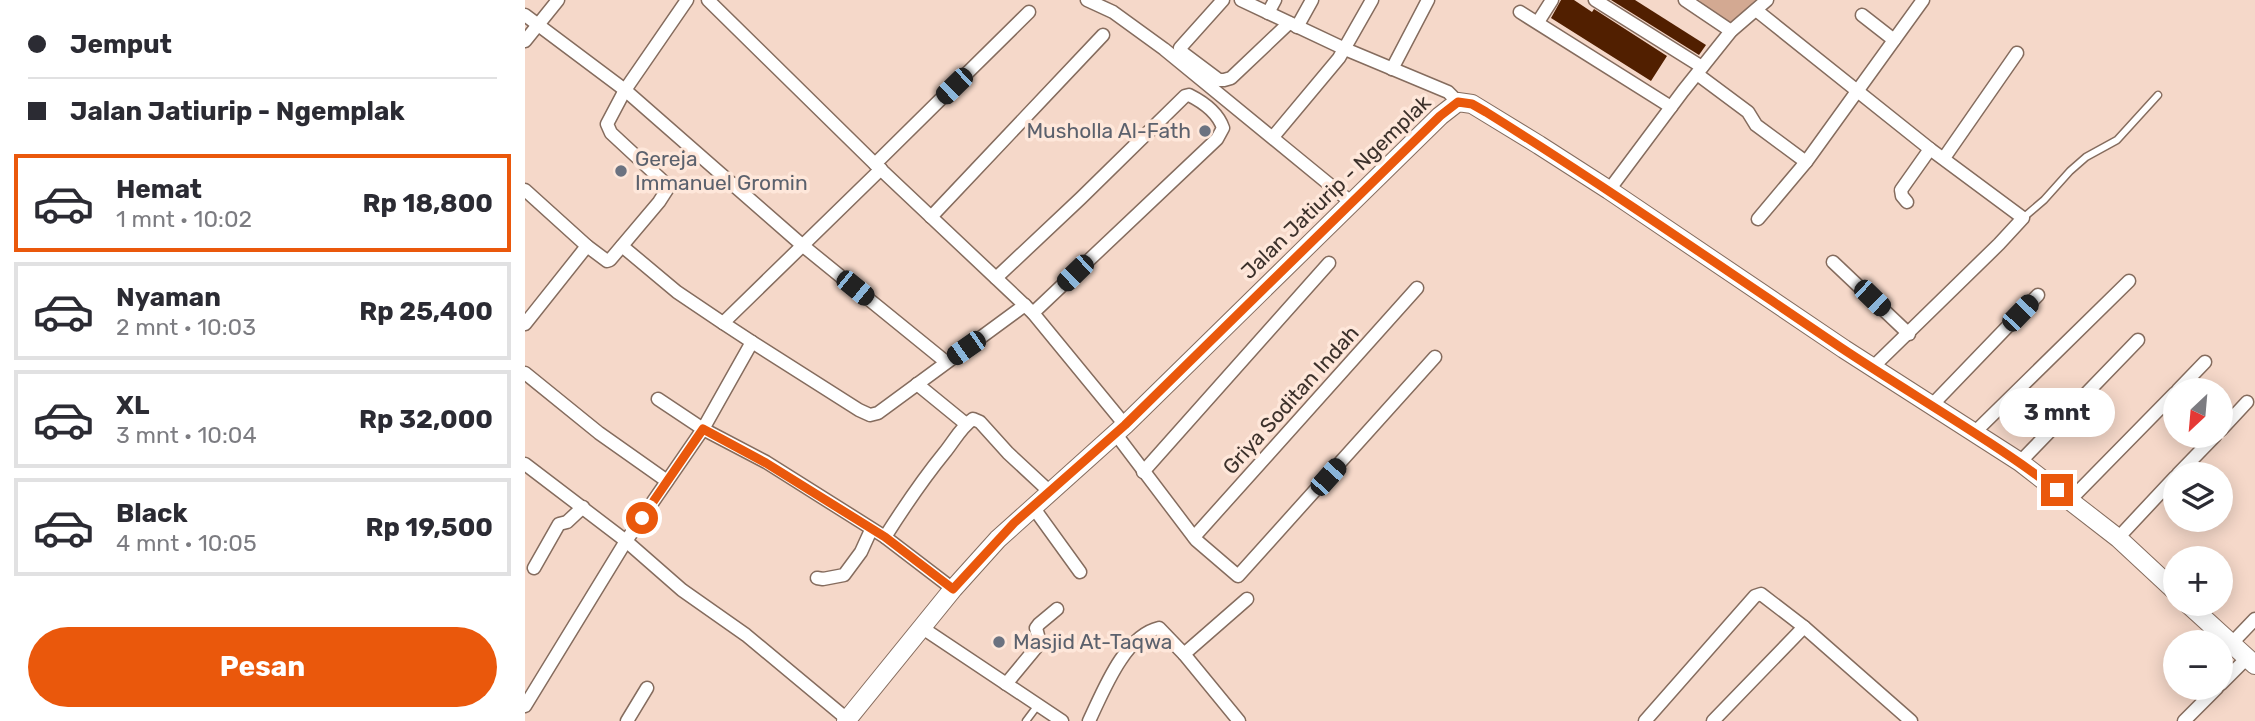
<!DOCTYPE html>
<html lang="id">
<meta charset="utf-8">
<style>
body{margin:0;font-family:Rubik,sans-serif;background:#f2f2f3;color:#2b2b33;height:100vh;display:flex;flex-direction:column;font-size:26px;white-space:nowrap}
*{box-sizing:border-box;margin:0}
p{font-size:23px;color:#7c7c81}
.icon{flex:none;width:38px;height:38px;fill:none;stroke:currentColor;stroke-width:2;stroke-linecap:round;stroke-linejoin:round}
.map{position:relative;flex:1;overflow:hidden}
.side{display:flex;flex-direction:column;background:#fff;width:525px}
.side>*{flex:none}
.guide{display:grid;align-content:center;height:154px;padding:0 28px;background:#fff}
.needle{width:46px;rotate:206deg}
.controls{position:absolute;left:1638px;top:378px;display:grid;gap:14px}
.controls a{display:grid;place-items:center;width:70px;height:70px;border-radius:50%;background:#fff;box-shadow:0 4px 18px #0003;font-size:35px}
.end{position:absolute;width:32px;height:32px;margin:-16px;border:9px solid #ea580c;background:#fff;box-shadow:0 0 0 4px #fff}
.from{border-radius:50%}
.bubble{position:absolute;height:49px;border-radius:24px;background:#fff;box-shadow:0 4px 18px #0003;font-size:23px;font-weight:700;line-height:49px;text-align:center}
.car{position:absolute;width:21px;height:42px;margin:-21px -10px;border-radius:9px;box-shadow:0 0 5px 2px #0007;background:linear-gradient(#222 24%,#8ab4d8 0 40%,#222 0 76%,#8ab4d8 0 86%,#222 0)}
.guide b{display:flex;align-items:center;gap:24px;height:66px;font-size:26px}
.guide b+b{border-top:2px solid #e1e1e2}
.guide i{width:18px;height:18px;background:#2b2b33}
ul{padding:0;list-style:none}
li{display:flex;align-items:center;gap:21px;height:98px;margin:0 14px 10px;padding:0 14px;border:4px solid #e1e1e2;border-radius:0px}
li div{flex:1}
li b{display:block;font-size:26px}
li em{font-style:normal;font-weight:700}
li.on{border-color:#ea580c}
li>.icon{width:63px;height:63px;stroke-width:1.5}
.primary-button{display:flex;gap:14px;margin-top:auto;padding:14px 28px}
.primary-button a{flex:1;height:80px;border-radius:42px;background:#ea580c;color:#fff;font-size:28px;font-weight:700;line-height:80px;text-align:center}
main{display:flex;flex:1;min-height:0}
.map>svg:first-child{display:block}
</style>
<main>
<section class="side">
<div class="guide">
<b><i class="from"></i>Jemput</b>
<b><i></i>Jalan Jatiurip - Ngemplak</b>
</div>
<ul>
<li class="on"><svg class="icon" aria-label="car" viewBox="0 0 24 24"><path d="M5 17H2v-5l4-1 3-4h7l3 4 3 1v5h-3M9 17h6M6 11h13"/><circle cx="7" cy="17" r="2"/><circle cx="17" cy="17" r="2"/></svg><div><b>Hemat</b><p>1 mnt · 10:02</p></div><em>Rp 18,800</em></li>
<li><svg class="icon" aria-label="car" viewBox="0 0 24 24"><path d="M5 17H2v-5l4-1 3-4h7l3 4 3 1v5h-3M9 17h6M6 11h13"/><circle cx="7" cy="17" r="2"/><circle cx="17" cy="17" r="2"/></svg><div><b>Nyaman</b><p>2 mnt · 10:03</p></div><em>Rp 25,400</em></li>
<li><svg class="icon" aria-label="car" viewBox="0 0 24 24"><path d="M5 17H2v-5l4-1 3-4h7l3 4 3 1v5h-3M9 17h6M6 11h13"/><circle cx="7" cy="17" r="2"/><circle cx="17" cy="17" r="2"/></svg><div><b>XL</b><p>3 mnt · 10:04</p></div><em>Rp 32,000</em></li>
<li><svg class="icon" aria-label="car" viewBox="0 0 24 24"><path d="M5 17H2v-5l4-1 3-4h7l3 4 3 1v5h-3M9 17h6M6 11h13"/><circle cx="7" cy="17" r="2"/><circle cx="17" cy="17" r="2"/></svg><div><b>Black</b><p>4 mnt · 10:05</p></div><em>Rp 19,500</em></li>
</ul>
<div class="primary-button"><a>Pesan</a></div>
</section>
<div class="map">
<svg width="1730" height="721" viewBox="0 0 1730 721">
<rect width="100%" height="100%" fill="#f5d8c9"/>
<polygon fill="#d3a992" points="1174,0 1233,0 1218,16 1204,22 1177,4"/>
<g fill="#511f00">
<polygon points="1036,0 1049,0 1067,12 1069,9 1142,56 1126,81 1026,18"/>
<polygon points="1086,0 1110,0 1181,45 1174,55"/>
</g>
<g fill="none" stroke-linecap="round" stroke-linejoin="round">
<g stroke="#856c5e" stroke-width="9">
<g id="lane">
<polyline points="1498,218 1519,200 1545,171 1561,157 1592,140 1633,95"/>
<polyline points="501,721 513,705"/>
</g>
</g>
<g stroke="#856c5e" stroke-width="15">
<g id="street">
<polyline points="183,0 350,164 508,313 600,425"/>
<polyline points="562,0 588,12 639,49 827,203"/>
<polyline points="698,0 655,48 658,53 694,80 699,80 706,78 764,23"/>
<polyline points="716,0 820,49 923,92 933,102"/>
<polyline points="1070,0 1177,67"/>
<polyline points="1160,0 1206,31"/>
<polyline points="1231,10 1405,149 1498,218 1474,244 1348,367"/>
<polyline points="995,12 1146,107"/>
<polyline points="743,13 750,0"/>
<polyline points="0,15 100,90 277,245 421,362"/>
<polyline points="1337,15 1369,40"/>
<polyline points="1013,22 1027,0"/>
<polyline points="772,27 787,0"/>
<polyline points="0,41 33,0"/>
<polyline points="867,69 903,0"/>
<polyline points="1172,74 1223,112 1231,125 1281,162 1398,0"/>
<polyline points="748,137 814,58 847,0"/>
<polyline points="1419,158 1492,53"/>
<polyline points="350,164 504,12"/>
<polyline points="0,190 62,246 82,261 85,260 134,202 143,188 141,184 86,133 82,124 100,90 162,0"/>
<polyline points="1084,190 1158,91 1206,31 1242,0"/>
<polyline points="1382,202 1377,196 1376,190 1405,149"/>
<polyline points="406,217 578,35"/>
<polyline points="1233,219 1281,162"/>
<polyline points="97,246 152,292 198,323"/>
<polyline points="1308,262 1384,334"/>
<path d="M 471,278 L 556,198 L 660,96 L 664,95 C 678,102 693,113 698,128 L 692,139 L 508,313"/>
<polyline points="0,324 62,246"/>
<polyline points="227,342 198,323 356,169"/>
<polyline points="0,373 74,433 142,481"/>
<polyline points="392,384 441,424"/>
<polyline points="1653,390 1680,362"/>
<polyline points="133,399 178,429 241,462 360,537 428,589"/>
<polyline points="1407,405 1513,295"/>
<polyline points="1696,430 1722,402"/>
<polyline points="590,433 671,540 713,576 910,357"/>
<polyline points="1449,433 1604,281"/>
<polyline points="1495,462 1613,340"/>
<polyline points="0,464 101,541 157,590 221,635 322,719"/>
<polyline points="618,472 804,263"/>
<polyline points="1653,474 1690,436"/>
<polyline points="1545,500 1650,393"/>
<polyline points="508,507 555,572"/>
<path d="M 360,537 C 379,507 398,479 420,452 C 429,441 436,427 448,419 L 455,422 L 483,453 L 525,492"/>
<polyline points="669,537 892,288"/>
<polyline points="1593,538 1650,477"/>
<polyline points="9,568 34,524 42,522 58,507"/>
<polyline points="292,578 298,579 319,575 336,552 346,530"/>
<polyline points="396,627 537,721"/>
<polyline points="1706,644 1730,619"/>
<polyline points="659,654 714,721"/>
<polyline points="481,684 515,643 511,628 514,624 532,609"/>
<polyline points="1696,684 1722,658"/>
<polyline points="0,706 101,541 178,429 227,342 334,410 345,415 353,413 500,305"/>
<polyline points="102,721 122,688"/>
<path d="M 564,721 C 578,692 599,636 634,628 L 659,654 L 722,599"/>
<polyline points="1120,721 1230,596 1236,594 1279,627 1386,721"/>
<polyline points="1188,721 1279,627"/>
<polyline points="1659,721 1692,688"/>
</g>
</g>
<g stroke="#856c5e" stroke-width="20">
<g id="secondary">
<polyline points="1663,604 1730,665"/>
<polyline points="321,721 428,589 473,539 600,425 915,116 933,102 947,104 1014,145 1084,190 1319,349 1495,462 1593,538 1650,591"/>
</g>
</g>
<use href="#lane" stroke="#fff" stroke-width="6"/>
<use href="#street" stroke="#fff" stroke-width="12"/>
<use href="#secondary" stroke="#fff" stroke-width="18"/>
</g>
<g fill="none" stroke-linecap="round" stroke-linejoin="round">
<path stroke="#ea580c" stroke-width="9" d="M 117,518 L 178,429 L 241,463 L 360,537 L 428,589 L 489,523 L 600,425 L 915,116 L 933,102 L 947,104 L 961,112 C 1081,187 1198,268 1315,347 C 1387,395 1463,438 1532,490"/>
</g>
<g fill="#6b7280" stroke="#fee7da" stroke-width="2.5">
<circle cx="680" cy="131" r="7"/>
<circle cx="96" cy="171" r="7"/>
<circle cx="474" cy="642" r="7"/>
</g>
<g text-anchor="middle" stroke-width="7" stroke-linejoin="round" paint-order="stroke">
<g font-size="21" fill="#5b616d" stroke="#fee7da" text-anchor="start">
<text x="666" y="138" text-anchor="end">Musholla Al-Fath</text>
<text x="110" y="166">Gereja<tspan x="110" dy="24">Immanuel Gromin</tspan></text>
<text x="488" y="649">Masjid At-Taqwa</text>
</g>
<g font-size="21" fill="#3c312b" stroke="#fee7da">
<text transform="translate(811 187) rotate(-44)" y="7">Jalan Jatiurip - Ngemplak</text>
<text transform="translate(766 400) rotate(-48)" y="7">Griya Soditan Indah</text>
</g>
</g>
</svg>
<div class="controls">
<a><svg class="needle" viewBox="-14 -14 28 28"><path d="M0-13l5 13h-10z" fill="#e53935"/><path d="M0 13l5-13h-10z" fill="#7c7c81"/></svg></a>
<a><svg class="icon" aria-label="layers" viewBox="0 0 24 24"><path d="M12 4l9 5-9 5-9-5zM3 14l9 5 9-5"/></svg></a>
<a>+</a>
<a>−</a>
</div>
<i class="end from" style="left:117px;top:518px"></i>
<i class="end" style="left:1532px;top:490px"></i>
<div class="bubble" style="left:1474px;top:388px;width:116px">3 mnt</div>
<i class="car" style="left:429px;top:86px;rotate:226deg"></i>
<i class="car" style="left:550px;top:273px;rotate:226deg"></i>
<i class="car" style="left:330px;top:288px;rotate:129deg"></i>
<i class="car" style="left:1347px;top:298px;rotate:134deg"></i>
<i class="car" style="left:1495px;top:313px;rotate:44deg"></i>
<i class="car" style="left:441px;top:348px;rotate:235deg"></i>
<i class="car" style="left:803px;top:477px;rotate:42deg"></i>
</div>
</main>
